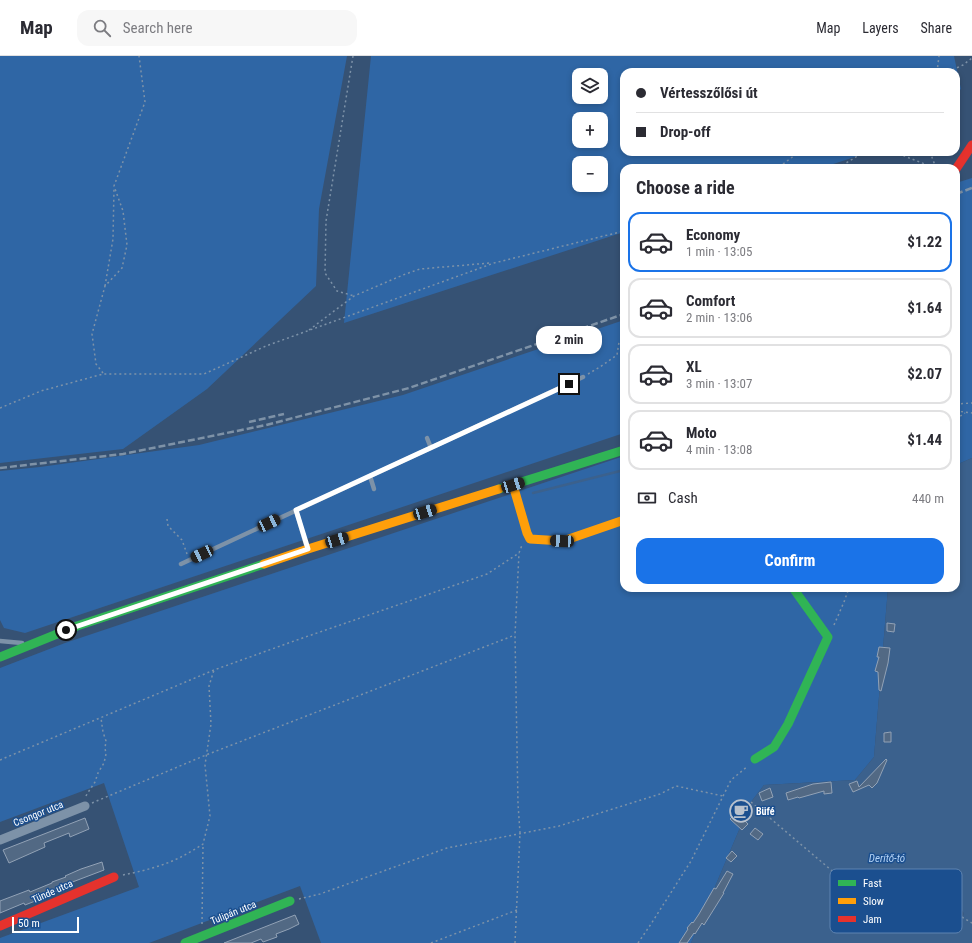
<!DOCTYPE html>
<meta charset="utf-8">
<style>
body{margin:0;font-family:"Roboto Condensed",sans-serif;background:#f7f7f7;color:#2b2b33;height:100vh;display:flex;flex-direction:column;font-size:15px;white-space:nowrap}
*{box-sizing:border-box;margin:0}
p{font-size:13px;color:#7c7c81}
.icon{flex:none;width:22px;height:22px;fill:none;stroke:currentColor;stroke-width:2;stroke-linecap:round;stroke-linejoin:round}
.map{position:relative;flex:1;overflow:hidden}
.side{position:absolute;left:620px;top:108px;width:340px;height:428px;display:flex;flex-direction:column;background:#fff;border-radius:12px;box-shadow:0 2px 6px #0003}
.side>*{flex:none}
.top-card{position:absolute;left:620px;top:12px;width:340px;height:88px;border-radius:12px;box-shadow:0 2px 6px #0003;display:grid;align-content:center;height:88px;padding:0 16px;background:#fff}
.fabs{position:absolute;left:572px;top:12px;display:grid;gap:8px}
.fabs a{display:grid;place-items:center;width:36px;height:36px;border-radius:8px;background:#fff;box-shadow:0 2px 6px #0003;font-size:20px}
.scale{position:absolute;left:12px;bottom:10px;width:67px;box-sizing:border-box;padding-left:4px;border:2px solid #fff;border-top:0;font-size:11px;line-height:14px;white-space:nowrap;color:#fff;-webkit-text-stroke:3px #1b4f8f;paint-order:stroke}
.end{position:absolute;width:18px;height:18px;margin:-9px;border:5px solid #fff;background:#111;box-shadow:0 0 0 2px #111}
.from{border-radius:50%}
.bubble{position:absolute;height:28px;border-radius:12px;background:#fff;box-shadow:0 2px 6px #0003;font-size:13px;font-weight:700;line-height:28px;text-align:center}
.car{position:absolute;width:12px;height:24px;margin:-12px -6px;border-radius:5px;box-shadow:0 0 3px 1px #0007;background:linear-gradient(#222 24%,#8ab4d8 0 40%,#222 0 76%,#8ab4d8 0 86%,#222 0)}
.top-card b{display:flex;align-items:center;gap:14px;height:38px;font-size:15px}
.top-card b+b{border-top:1px solid #e1e1e2}
.top-card i{width:10px;height:10px;background:#2b2b33}
ul{padding:0;list-style:none}
li{display:flex;align-items:center;gap:12px;height:60px;margin:0 8px 6px;padding:0 8px;border:2px solid #e1e1e2;border-radius:12px}
li div{flex:1}
li b{display:block;font-size:15px}
li em{font-style:normal;font-weight:700}
li.active{border-color:#1a73e8}
li>.icon{width:36px;height:36px;stroke-width:1.5}
h2{padding:0 16px;font-size:18px;line-height:48px}
.pay{display:flex;align-items:center;gap:10px;height:44px;padding:0 16px;font-size:15px}
.pay p{margin-inline-start:auto}
.primary-button{display:flex;gap:8px;margin-top:auto;padding:8px 16px}
.primary-button a{flex:1;height:46px;border-radius:12px;background:#1a73e8;color:#fff;font-size:16px;font-weight:700;line-height:46px;text-align:center}
header{display:flex;align-items:center;gap:24px;box-sizing:border-box;height:56px;padding:0 20px;background:#fff;border-bottom:1px solid #e1e1e2}
header strong{font-size:19px}
nav{display:flex;gap:22px;margin-inline-start:auto;font-size:14px}
.search{width:280px;height:36px;background:#f7f7f7;display:flex;align-items:center;gap:10px;box-sizing:border-box;padding:0 14px;border-radius:12px;color:#7c7c81;font-size:15px}
.map>svg:first-child{display:block}
</style>
<header>
<strong>Map</strong>
<div class="search"><svg class="icon" aria-label="search" viewBox="0 0 24 24"><circle cx="10" cy="10" r="6"/><path d="M15 15l6 6"/></svg>Search here</div>
<nav><a>Map</a><a>Layers</a><a>Share</a></nav>
</header>
<div class="map">
<svg width="972" height="887" viewBox="0 0 972 887">
<rect width="100%" height="100%" fill="#365274"/>
<g fill="#2f66a5" fill-rule="evenodd">
<polygon points="0,0 347,0 319,153 316,230 207,333 123,393 0,407"/>
<path d="M 371,0 L 954,0 L 961,33 L 956,37 L 956,16 L 624,16 L 624,96 L 870,96 L 821,112 L 624,112 L 624,176 L 344,267 ZM 579,19 L 601,19 L 601,41 L 579,41 ZM 579,63 L 601,63 L 601,85 L 579,85 ZM 579,107 L 601,107 L 601,129 L 579,129 Z"/>
<polygon points="972,122 972,402 956,409 956,127"/>
<polygon points="624,264 624,377 25,577 4,572 0,564 0,415 40,411 199,389 403,339"/>
<polygon points="624,400 624,532 888,532 874,701 855,724 764,729 751,746 691,887 321,887 300,830 149,887 0,887 0,882 139,831 104,727 0,766 0,612 65,587"/>
</g>
<polygon fill="#3b618d" points="972,402 972,887 691,887 751,746 764,729 855,724 874,701 888,532 956,532 956,409"/>
<circle fill="#365274" cx="959" cy="858" r="4.5"/>
<g fill="none" stroke-linecap="round" stroke-linejoin="round">
<polyline stroke="#3b618d" stroke-width="2.5" points="533,437 624,414"/>
</g>
<g fill="#526984" stroke="#92a2b6">
<polygon points="887,567 895,568 894,576 887,575"/>
<polygon points="879,591 890,592 888,607 881,635 879,634 878,616 875,615 879,601 877,601"/>
<polygon points="891,676 891,686 884,686 884,677"/>
<polygon points="886,703 887,704 877,727 872,732 869,729 853,736 849,728 857,725 859,731"/>
<polygon points="831,726 832,737 824,738 824,735 799,742 798,741 788,744 786,737 813,728"/>
<polygon points="770,732 773,741 762,745 759,737"/>
<polygon points="737,756 743,761 742,762 748,768 742,774 730,763"/>
<polygon points="85,762 89,773 70,781 69,777 44,787 45,791 9,807 3,794"/>
<polygon points="755,772 763,778 758,784 750,778"/>
<polygon points="732,795 737,800 731,806 726,802"/>
<polygon points="102,806 104,814 62,830 63,833 47,839 48,840 25,849 24,847 0,857 0,845 29,834 30,836 52,827 52,826 66,821 65,820 81,813"/>
<polygon points="727,815 733,818 723,837 724,837 704,869 702,867 695,878 694,877 687,887 679,887 688,873 687,872 692,866 693,867 699,858 714,832 716,833"/>
<polygon points="295,859 299,868 289,873 276,878 277,881 263,886 261,883 251,887 224,887"/>
</g>
<g fill="none" stroke-linecap="round" stroke-linejoin="round">
<g stroke="#7d92a8" stroke-width="1.5" stroke-dasharray="2 3" stroke-linecap="butt">
<polyline points="353,0 326,165 325,217 337,235 354,240"/>
<polyline points="937,16 939,0"/>
<polyline points="948,16 963,9 972,2"/>
<polyline points="894,96 935,112"/>
<polyline points="930,96 936,112"/>
<polyline points="780,112 783,108 799,96"/>
<polyline points="838,112 864,96"/>
<polyline points="105,230 113,183 114,132"/>
<polyline points="309,274 354,240 403,219 420,213 490,207"/>
<polyline points="103,317 96,308 92,278 105,230 122,212 127,189 123,155 114,130 145,46 139,0"/>
<polyline points="588,318 600,311 617,299 619,286"/>
<polyline points="956,348 972,347"/>
<polyline points="0,352 41,335 103,318 204,318 266,290 494,207 624,175"/>
<polyline points="956,355 972,357"/>
<polyline points="956,363 965,357"/>
<polyline points="167,463 168,470 182,484 187,498"/>
<polyline points="834,569 844,546 849,532"/>
<polyline points="0,704 214,614 294,585 487,518 519,497 522,489"/>
<polyline points="86,740 87,738 95,726 98,717 104,707 106,698 105,692 106,685 103,676 101,662"/>
<polyline points="751,746 857,836 954,857"/>
<polyline points="92,747 206,699 515,579"/>
<path d="M 123,819 C 143,815 163,810 181,801 C 188,797 196,793 203,788 L 210,760 L 205,709 L 211,668 L 209,630 L 214,614"/>
<polyline points="299,843 320,838 447,792 559,770 660,738 676,730 723,740"/>
<polyline points="941,854 939,859 947,861 948,856"/>
<polyline points="962,861 972,867"/>
<polyline points="202,868 203,788"/>
<polyline points="431,887 517,854"/>
<polyline points="515,887 520,777 518,748 515,579 519,497"/>
<polyline points="638,887 651,868 691,805 731,724 748,710"/>
</g>
<g stroke="#7d92a8" stroke-width="4.5">
<polyline points="427,382 431,392"/>
<polyline points="370,420 374,433"/>
<polyline points="296,454 307,492"/>
<polyline points="181,508 583,321"/>
<polyline points="0,585 22,587"/>
</g>
<polyline stroke="#7d92a8" stroke-width="9" points="0,784 85,750"/>
<g stroke="#30b455" stroke-width="9">
<polyline points="499,433 624,394"/>
<polyline points="0,601 77,570 264,508"/>
<polyline points="755,703 774,691 788,668 828,581 793,532"/>
<polyline points="185,887 290,845"/>
</g>
<g stroke="#ff9f0a" stroke-width="9">
<polyline points="513,429 527,477 530,483 563,485 624,464"/>
<polyline points="264,508 308,493 499,433"/>
</g>
<g stroke="#e5322d" stroke-width="9">
<polyline points="956,113 972,89"/>
<polyline points="0,870 114,821"/>
</g>
<g stroke="#7e92a7" stroke-width="2.5" stroke-dasharray="7 3" stroke-linecap="butt">
<polyline points="956,138 972,132"/>
<polyline points="249,366 284,358"/>
<polyline points="0,412 123,398 266,369 409,332 624,258"/>
</g>
</g>
<g fill="none" stroke-linecap="round" stroke-linejoin="round">
<polyline stroke="#fff" stroke-width="5" points="66,574 308,493 296,454 569,328"/>
</g>
<defs>
<g id="cafe-ring" transform="scale(1.15)"><circle r="9.5" fill="#1b4f8f" stroke="#b9c2ce" stroke-width="1.5"/><path d="M-5.5-4.5H6V0H3Q3 3.5 0 3.5H-2.5Q-5.5 3.5-5.5 0ZM3-3.2v2h1.7v-2ZM-6 4.5H4V6H-6Z" fill="#b9c2ce"/></g>
</defs>
<g fill-rule="evenodd">
<use href="#cafe-ring" x="741" y="755"/>
</g>
<g text-anchor="middle" stroke-width="3" stroke-linejoin="round" paint-order="stroke">
<g font-size="10" font-weight="bold" fill="#fff" stroke="#1b4f8f" text-anchor="start">
<text x="756" y="759">Büfé</text>
</g>
<g font-size="10" fill="#fff" stroke="#1b4f8f">
<text transform="translate(38 757) rotate(-22)" y="4">Csongor utca</text>
<text transform="translate(52 835) rotate(-24)" y="4">Tünde utca</text>
<text transform="translate(233 856) rotate(-22)" y="4">Tulipán utca</text>
</g>
<g font-size="11" font-style="italic" fill="#b5d3f5" stroke="#1b4f8f">
<text x="887" y="806">Derítő-tó</text>
</g>
</g>
<rect x="830" y="813" width="132" height="64" rx="6" fill="#1b4f8f" stroke="#5f84b1" stroke-width="1"/>
<rect x="838" y="824" width="18" height="6" fill="#30b455"/>
<rect x="838" y="842" width="18" height="6" fill="#ff9f0a"/>
<rect x="838" y="860" width="18" height="6" fill="#e5322d"/>
<g font-size="11" fill="#fff">
<text x="863" y="831">Fast</text>
<text x="863" y="849">Slow</text>
<text x="863" y="867">Jam</text>
</g>
</svg>
<div class="fabs">
<a><svg class="icon" aria-label="layers" viewBox="0 0 24 24"><path d="M12 4l9 5-9 5-9-5zM3 14l9 5 9-5"/></svg></a>
<a>+</a>
<a>−</a>
</div>
<div class="scale">50 m</div>
<i class="end from" style="left:66px;top:574px"></i>
<i class="end" style="left:569px;top:328px"></i>
<div class="bubble" style="left:536px;top:270px;width:66px">2 min</div>
<i class="car" style="left:513px;top:429px;rotate:73deg"></i>
<i class="car" style="left:425px;top:456px;rotate:73deg"></i>
<i class="car" style="left:269px;top:467px;rotate:65deg"></i>
<i class="car" style="left:337px;top:484px;rotate:73deg"></i>
<i class="car" style="left:562px;top:485px;rotate:273deg"></i>
<i class="car" style="left:202px;top:498px;rotate:245deg"></i>
<div class="top-card">
<b><i class="from"></i>Vértesszőlősi út</b>
<b><i></i>Drop-off</b>
</div>
<section class="side">
<h2>Choose a ride</h2>
<ul>
<li class="active"><svg class="icon" aria-label="car" viewBox="0 0 24 24"><path d="M5 17H2v-5l4-1 3-4h7l3 4 3 1v5h-3M9 17h6M6 11h13"/><circle cx="7" cy="17" r="2"/><circle cx="17" cy="17" r="2"/></svg><div><b>Economy</b><p>1 min · 13:05</p></div><em>$1.22</em></li>
<li><svg class="icon" aria-label="car" viewBox="0 0 24 24"><path d="M5 17H2v-5l4-1 3-4h7l3 4 3 1v5h-3M9 17h6M6 11h13"/><circle cx="7" cy="17" r="2"/><circle cx="17" cy="17" r="2"/></svg><div><b>Comfort</b><p>2 min · 13:06</p></div><em>$1.64</em></li>
<li><svg class="icon" aria-label="car" viewBox="0 0 24 24"><path d="M5 17H2v-5l4-1 3-4h7l3 4 3 1v5h-3M9 17h6M6 11h13"/><circle cx="7" cy="17" r="2"/><circle cx="17" cy="17" r="2"/></svg><div><b>XL</b><p>3 min · 13:07</p></div><em>$2.07</em></li>
<li><svg class="icon" aria-label="car" viewBox="0 0 24 24"><path d="M5 17H2v-5l4-1 3-4h7l3 4 3 1v5h-3M9 17h6M6 11h13"/><circle cx="7" cy="17" r="2"/><circle cx="17" cy="17" r="2"/></svg><div><b>Moto</b><p>4 min · 13:08</p></div><em>$1.44</em></li>
</ul>
<div class="pay"><svg class="icon" aria-label="cash" viewBox="0 0 24 24"><path d="M3 7h18v10H3z"/><circle cx="12" cy="12" r="2"/></svg>Cash<p>440 m</p></div>
<div class="primary-button"><a>Confirm</a></div>
</section>
</div>
